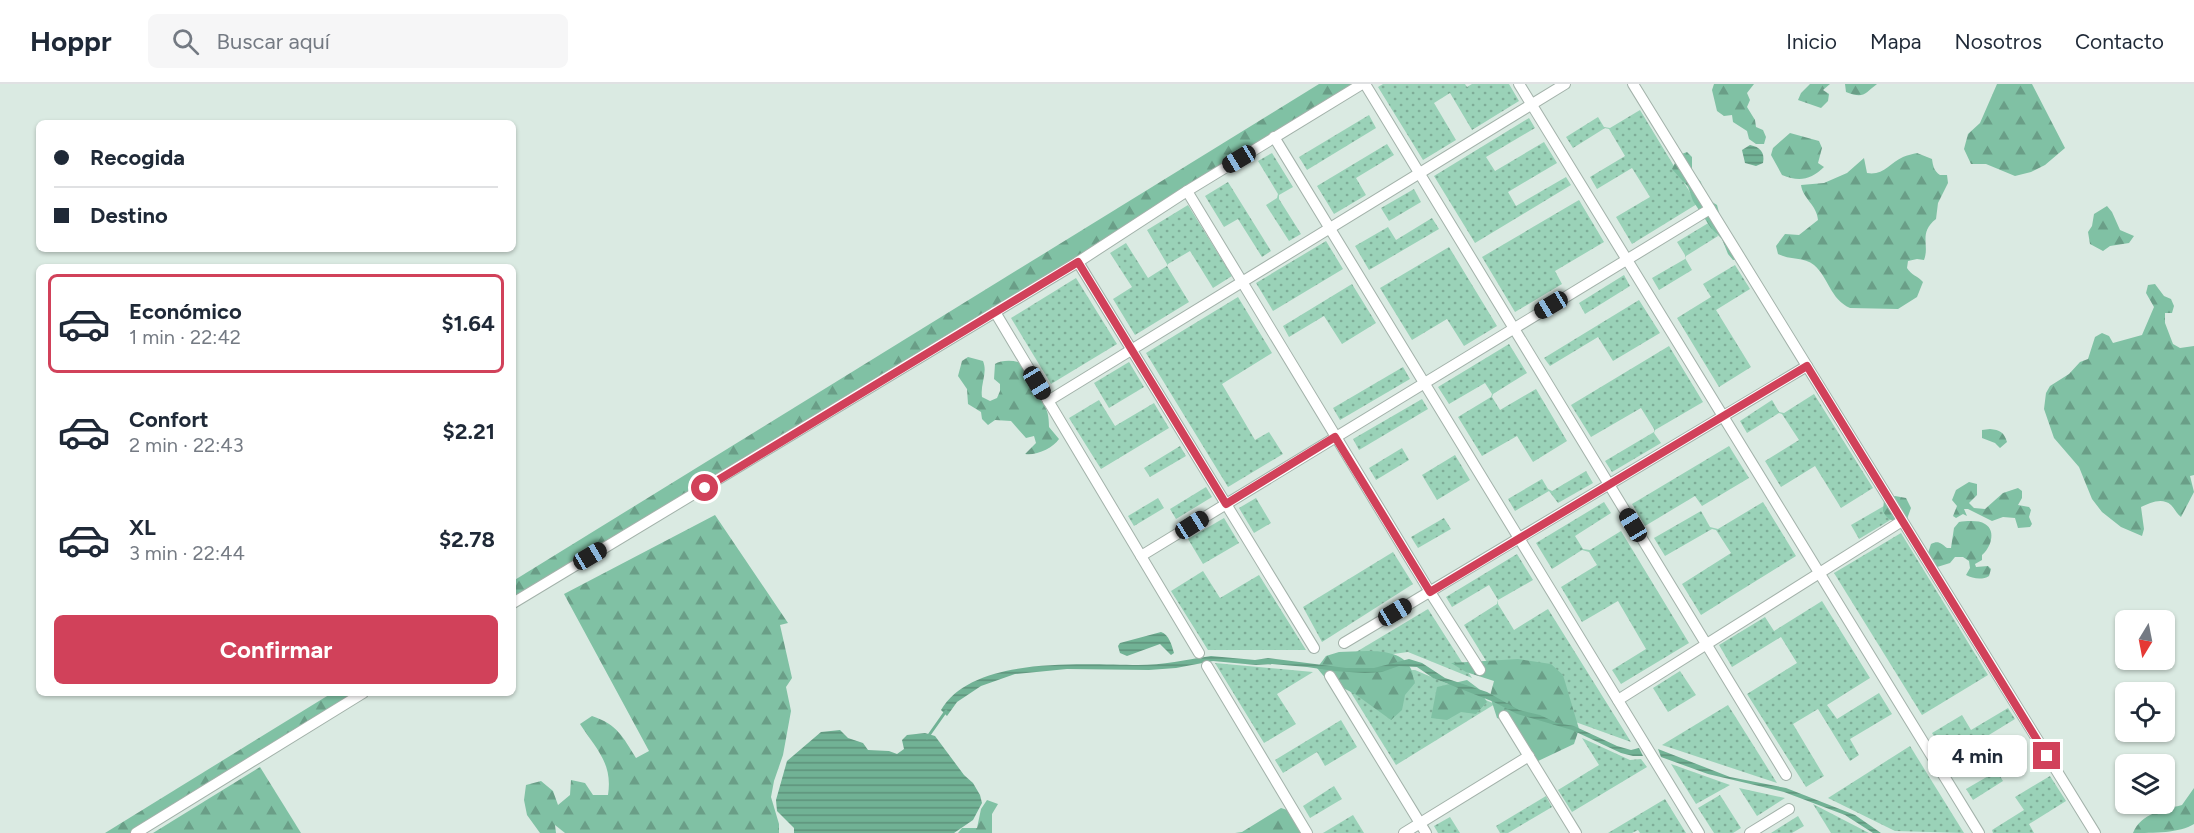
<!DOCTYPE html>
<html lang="es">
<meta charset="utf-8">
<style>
body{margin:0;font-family:Figtree,sans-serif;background:#f6f6f7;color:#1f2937;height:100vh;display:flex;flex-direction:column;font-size:22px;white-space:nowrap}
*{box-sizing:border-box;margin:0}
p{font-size:20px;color:#747a83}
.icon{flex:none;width:33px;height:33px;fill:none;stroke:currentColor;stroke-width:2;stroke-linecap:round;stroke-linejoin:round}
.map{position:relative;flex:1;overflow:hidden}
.drawer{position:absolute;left:36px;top:180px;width:480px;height:432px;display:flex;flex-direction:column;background:#fff;border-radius:9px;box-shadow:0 2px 4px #0004}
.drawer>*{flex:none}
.top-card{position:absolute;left:36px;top:36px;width:480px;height:132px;border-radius:9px;box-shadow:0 2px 4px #0004;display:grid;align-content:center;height:132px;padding:0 18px;background:#fff}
.needle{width:39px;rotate:190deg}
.tools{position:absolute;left:2115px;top:526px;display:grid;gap:12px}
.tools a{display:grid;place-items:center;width:60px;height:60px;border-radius:9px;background:#fff;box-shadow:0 2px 4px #0004;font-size:30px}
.end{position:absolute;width:27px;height:27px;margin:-14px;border:8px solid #d1415a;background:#fff;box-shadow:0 0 0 3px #fff}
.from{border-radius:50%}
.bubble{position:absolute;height:42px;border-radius:9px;background:#fff;box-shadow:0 2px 4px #0004;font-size:20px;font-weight:700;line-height:42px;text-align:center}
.car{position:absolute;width:18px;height:36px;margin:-18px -9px;border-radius:8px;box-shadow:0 0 4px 2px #0007;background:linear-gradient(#222 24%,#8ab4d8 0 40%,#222 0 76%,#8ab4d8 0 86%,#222 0)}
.top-card b{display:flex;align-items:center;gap:21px;height:57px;font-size:22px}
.top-card b+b{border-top:2px solid #e0e1e3}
.top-card i{width:15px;height:15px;background:#1f2937}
ul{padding:10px 0 0;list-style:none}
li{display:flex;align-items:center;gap:18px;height:99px;margin:0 12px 9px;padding:0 6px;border:3px solid transparent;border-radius:9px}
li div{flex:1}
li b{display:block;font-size:22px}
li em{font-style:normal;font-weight:700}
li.current{border-color:#d1415a}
li>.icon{width:54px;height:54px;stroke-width:1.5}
.action{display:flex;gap:12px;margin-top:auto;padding:12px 18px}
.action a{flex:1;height:69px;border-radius:9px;background:#d1415a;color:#fff;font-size:24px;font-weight:700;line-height:69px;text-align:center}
header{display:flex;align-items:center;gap:36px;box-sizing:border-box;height:84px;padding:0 30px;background:#fff;border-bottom:2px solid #e0e1e3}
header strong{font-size:28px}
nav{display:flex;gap:33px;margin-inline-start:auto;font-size:21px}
.search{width:420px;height:54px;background:#f6f6f7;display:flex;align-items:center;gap:15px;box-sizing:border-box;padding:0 21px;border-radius:9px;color:#747a83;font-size:22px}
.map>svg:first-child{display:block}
</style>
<header>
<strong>Hoppr</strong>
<div class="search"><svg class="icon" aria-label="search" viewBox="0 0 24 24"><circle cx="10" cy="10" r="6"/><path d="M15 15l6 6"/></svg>Buscar aquí</div>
<nav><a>Inicio</a><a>Mapa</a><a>Nosotros</a><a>Contacto</a></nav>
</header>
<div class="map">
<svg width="2194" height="749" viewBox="0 0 2194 749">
<defs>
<pattern id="grass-dots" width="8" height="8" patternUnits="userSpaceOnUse" patternTransform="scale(1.5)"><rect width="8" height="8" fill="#9ad2b8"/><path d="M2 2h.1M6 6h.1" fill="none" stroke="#7eac97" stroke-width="1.8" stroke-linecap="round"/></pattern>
<pattern id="forest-firs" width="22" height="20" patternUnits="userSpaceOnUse" patternTransform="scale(1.5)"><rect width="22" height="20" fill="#80c1a4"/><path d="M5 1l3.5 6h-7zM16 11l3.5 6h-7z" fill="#6a9e87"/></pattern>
<pattern id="water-rules" width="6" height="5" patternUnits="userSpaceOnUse" patternTransform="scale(1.5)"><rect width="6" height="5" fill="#71b295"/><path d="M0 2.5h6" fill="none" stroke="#5e927b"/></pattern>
</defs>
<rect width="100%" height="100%" fill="#daeae2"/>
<g fill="url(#grass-dots)">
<polygon points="1383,0 1465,0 1467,3 1472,0 1509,0 1519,17 1472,46 1450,9 1434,19 1456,56 1423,76 1378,3"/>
<polygon points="1640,26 1697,120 1632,160 1616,133 1650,113 1632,84 1597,105 1590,93 1625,72 1609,45 1605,44 1573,64 1566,53 1598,33 1604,43 1610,44"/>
<polygon points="1369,31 1376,44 1307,86 1299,73"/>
<polygon points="1529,34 1535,44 1486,73 1495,87 1544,58 1557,79 1508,108 1516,122 1566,93 1571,101 1475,159 1434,92"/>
<polygon points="1387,60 1394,71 1356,94 1366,111 1334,130 1317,102"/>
<polygon points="1272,69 1293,103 1279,111 1279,115 1301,150 1289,157 1266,121 1277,114 1278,110 1258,77"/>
<polygon points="1228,98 1271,167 1262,173 1238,135 1224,143 1205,112"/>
<polygon points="1414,105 1421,118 1389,137 1381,124"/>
<polygon points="1579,116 1604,158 1555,187 1562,200 1515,228 1482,173"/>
<polygon points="1188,121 1232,192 1213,204 1190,167 1168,180 1167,182 1189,218 1135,251 1113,215 1132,203 1110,169 1126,159 1148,194 1167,182 1167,180 1147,146"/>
<polygon points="1432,134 1439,145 1369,186 1355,162 1388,143 1396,156"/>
<polygon points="1710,138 1718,152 1686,172 1685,174 1692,186 1659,206 1652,194 1685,175 1685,171 1677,158"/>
<polygon points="1326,157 1343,185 1273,227 1256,199"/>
<polygon points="1449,163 1497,242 1464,262 1447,235 1412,256 1380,204"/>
<polygon points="1735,181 1750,205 1716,226 1751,283 1719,303 1677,234 1711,213 1703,200"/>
<polygon points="1624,191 1630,202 1585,230 1579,219"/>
<polygon points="1076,194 1117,260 1051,300 1011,234"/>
<polygon points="1352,200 1376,239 1342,260 1324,232 1289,253 1283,242"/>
<polygon points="1238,213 1272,269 1222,300 1255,356 1269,348 1283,370 1228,403 1146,269"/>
<polygon points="1639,216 1660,249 1613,277 1598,253 1550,282 1544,274"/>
<polygon points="1509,260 1527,289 1493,310 1492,313 1500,326 1536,305 1567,357 1533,378 1517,352 1482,372 1458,333 1491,313 1492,310 1485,299 1449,320 1438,303"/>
<polygon points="1669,262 1703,318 1655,346 1654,349 1661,359 1612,388 1605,377 1654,348 1654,345 1641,324 1591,353 1571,321"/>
<polygon points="1129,278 1144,303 1109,324 1094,299"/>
<polygon points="1403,283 1410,295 1340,336 1333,324"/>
<polygon points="1814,310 1873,404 1841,424 1815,382 1781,403 1765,377 1799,356 1782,330 1779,329 1747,349 1740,337 1772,316 1779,328 1784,329"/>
<polygon points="1422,315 1428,325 1359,366 1353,355"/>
<polygon points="1099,316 1115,342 1154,319 1169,344 1101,385 1069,334"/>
<polygon points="1180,362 1186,372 1150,393 1144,384"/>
<polygon points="1729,362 1749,394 1702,422 1695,412 1645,442 1632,420"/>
<polygon points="1402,364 1409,376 1376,396 1369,384"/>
<polygon points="1455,371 1470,396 1437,416 1422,391"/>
<polygon points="1586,387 1593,399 1558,419 1549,407 1515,427 1508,415 1542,395 1548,405 1552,407"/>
<polygon points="1206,403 1212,413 1176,435 1170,425"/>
<polygon points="1158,414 1164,424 1134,442 1128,432"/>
<polygon points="1256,414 1271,439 1254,449 1239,424"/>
<polygon points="1604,418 1611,429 1575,452 1583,465 1590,466 1621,447 1689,559 1621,600 1612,586 1646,565 1618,517 1582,538 1561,503 1597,481 1589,468 1582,466 1552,485 1536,459"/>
<polygon points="1763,418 1796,472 1701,531 1682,500 1731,469 1716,446 1712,445 1665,472 1654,454 1701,427 1710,443 1718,445"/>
<polygon points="1884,422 1892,435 1859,455 1851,441"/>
<polygon points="1224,434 1239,459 1203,480 1188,455"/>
<polygon points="1444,434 1451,445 1418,464 1411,453"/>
<polygon points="1901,449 1988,591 1922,631 1834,489"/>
<polygon points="1393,468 1413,500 1322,558 1303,523"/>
<polygon points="1517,470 1533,496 1498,516 1498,520 1514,546 1548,525 1631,658 1509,614 1464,541 1497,520 1498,516 1489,501 1452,523 1446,513"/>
<polygon points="1203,487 1220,514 1259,491 1306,566 1208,566 1171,507"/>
<polygon points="1822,517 1870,594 1827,621 1837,635 1879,609 1892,630 1850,655 1859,671 1850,677 1818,625 1793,640 1824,692 1806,703 1747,610 1797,579 1781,553 1732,583 1719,561 1765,533 1774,547"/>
<polygon points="1428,525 1472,594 1408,568 1341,577"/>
<polygon points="1215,579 1313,588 1277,610 1296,640 1264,659"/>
<polygon points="1415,586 1495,620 1396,681 1340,591"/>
<polygon points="1680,587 1696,611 1668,628 1653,604"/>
<polygon points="1728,621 1777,699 1662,661"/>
<polygon points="2008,624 2015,635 1948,676 1932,649 1962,631 1971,646"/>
<polygon points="1341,636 1357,663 1325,682 1317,668 1283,689 1275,676"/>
<polygon points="1582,654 1630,676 1641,675 1647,683 1572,728 1558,706 1599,681"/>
<polygon points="1910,662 1964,749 1895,747 1828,714"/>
<polygon points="1671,680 1730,701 1696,720"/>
<polygon points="1997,687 2003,697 1973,716 1966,705"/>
<polygon points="2050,692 2066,717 2029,740 2034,749 1993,749 1992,746 2024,726 2015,713"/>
<polygon points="1334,702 1342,715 1310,734 1303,722"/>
<polygon points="1739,704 1785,714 1757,732"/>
<polygon points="1720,711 1741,744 1733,749 1714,749 1698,724"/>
<polygon points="1546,712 1552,723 1508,749 1500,749 1496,742"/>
<polygon points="1665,715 1686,749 1640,749 1638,746 1632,749 1608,749"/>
<polygon points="1813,720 1869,749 1831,749"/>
<polygon points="1353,731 1364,749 1323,749"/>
<polygon points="1798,732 1804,742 1792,749 1771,749"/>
<polygon points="1450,733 1460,749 1438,749 1434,742"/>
</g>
<g fill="url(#forest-firs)">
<polygon points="1319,0 1369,0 513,522 513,497"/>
<polygon points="1714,0 1754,0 1747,9 1750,16 1747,23 1755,36 1756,43 1763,46 1766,53 1764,60 1756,60 1749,55 1747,47 1733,38 1732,31 1724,32 1717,27 1712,6"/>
<polygon points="1810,0 1830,0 1823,6 1829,10 1828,17 1821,24 1798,16 1801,9"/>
<path d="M 1845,0 L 1877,0 C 1864,10 1864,15 1846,8 Z"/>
<polygon points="1997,0 2032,0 2065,64 2045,81 2031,88 2015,92 1986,80 1971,80 1964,65 1968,50 1980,39"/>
<path d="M 1790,49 L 1819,57 L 1822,64 L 1818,79 L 1824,83 C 1811,96 1799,98 1782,91 L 1771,71 L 1773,64 Z"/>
<polygon points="1687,68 1692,73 1692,88 1701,98 1704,113 1717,121 1721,136 1742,175 1733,176 1728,170 1722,155 1711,144 1693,117 1688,103 1672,85 1679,71"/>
<path d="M 1917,69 L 1932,75 C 1933,82 1934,87 1940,91 L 1947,91 L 1948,99 L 1938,119 L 1936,135 C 1918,149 1930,161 1924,176 L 1917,175 L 1908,177 L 1907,184 C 1911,191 1918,192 1923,198 L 1917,213 L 1898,225 L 1850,224 C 1830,215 1829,194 1814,181 C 1805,173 1789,176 1778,170 L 1776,162 L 1785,150 L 1799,151 L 1818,136 C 1817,121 1803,115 1801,101 L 1824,99 L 1847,89 L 1864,74 L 1867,89 C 1883,92 1890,79 1903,73 C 1907,71 1913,70 1917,69 Z"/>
<polygon points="2107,122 2112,128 2120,146 2134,152 2129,159 2110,162 2103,167 2090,160 2088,148 2092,142 2094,130"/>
<path d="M 2155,200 L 2164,212 L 2171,215 L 2174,222 L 2172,229 L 2165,229 L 2165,239 L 2173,260 L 2180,264 L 2194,262 L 2194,391 L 2190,392 L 2194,408 L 2181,433 C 2176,429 2175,425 2171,421 C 2162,413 2150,419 2141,423 L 2144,445 L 2142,452 L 2121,443 L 2102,428 L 2092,415 L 2079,383 L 2054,354 L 2044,325 L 2046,309 L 2050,302 L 2069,290 L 2080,278 L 2088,275 L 2095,253 L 2102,249 L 2109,252 L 2113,259 L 2142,251 L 2154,223 L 2146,209 L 2148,201 Z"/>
<path d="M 968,273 L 983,277 C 988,289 980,300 982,313 L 990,317 L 997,314 L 1000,307 L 1000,300 L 994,295 L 995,280 C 1003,275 1023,275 1029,286 C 1032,291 1032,299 1034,304 C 1042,322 1049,320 1049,343 L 1059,355 C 1053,364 1036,372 1025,370 L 1036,359 L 1034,352 L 1026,354 L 1011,337 L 995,336 L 988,341 L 982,335 L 981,328 L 968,320 L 967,305 L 958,292 L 962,277 Z"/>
<path d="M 1990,345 C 2000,346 2004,348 2007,358 L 2000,364 L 1995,359 L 1982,354 L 1982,346 Z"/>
<polygon points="1969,398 1977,400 1977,411 1969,419 1974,424 1985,425 2003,409 2018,404 2022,407 2022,414 2018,421 2029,423 2031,426 2029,433 2032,440 2030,443 2018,444 2015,434 2003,433 1992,437 1968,425 1964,425 1967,432 1963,430 1956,434 1953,432 1957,422 1952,416 1956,406"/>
<path d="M 1895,412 L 1906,414 L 1911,424 L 1907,435 C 1897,439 1888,438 1883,427 L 1884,416 Z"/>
<path d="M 715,431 L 788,539 L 780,541 L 792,594 L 786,603 L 791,627 L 783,671 L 774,697 L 771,713 L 779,740 L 779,749 L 565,749 L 555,741 L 556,749 L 540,749 L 527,731 L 524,716 L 526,701 L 541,697 L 553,707 L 558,721 L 570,711 L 571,696 L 585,699 L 593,711 L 608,711 C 613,679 596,665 580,640 L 592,632 C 618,641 622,652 636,674 L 649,667 L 564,510 Z"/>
<path d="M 1959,438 C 1967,437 1979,436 1985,440 C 1997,447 1990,465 1982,471 L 1982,476 L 1975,480 L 1976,483 L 1988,482 L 1991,485 L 1989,492 C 1983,496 1973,495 1966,491 L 1970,484 L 1969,477 L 1963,473 L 1955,473 L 1950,479 L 1934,484 L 1926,475 L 1931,460 C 1938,456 1941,459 1947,464 L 1951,464 L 1954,444 Z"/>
<path d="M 1339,568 C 1360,568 1400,561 1411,585 C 1413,589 1413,595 1415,599 L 1405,611 L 1402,626 L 1391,636 L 1355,610 L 1327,596 L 1317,584 L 1326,572 Z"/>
<polygon points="1518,575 1551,580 1563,591 1579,645 1574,660 1536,678 1515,641 1497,634 1490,612 1494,597 1466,588 1451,579"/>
<polygon points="1467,596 1479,605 1487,618 1476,630 1461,628 1447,636 1431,634 1437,603"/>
<polygon points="332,609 371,609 142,749 105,749"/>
<polygon points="260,683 301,749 153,749"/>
<path d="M 2194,704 L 2194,740 C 2180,749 2153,749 2133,749 C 2141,729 2163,726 2182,721 Z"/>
<polygon points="987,716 998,720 992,730 992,749 958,749 962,744 977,744 981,725"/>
<polygon points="1281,724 1294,728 1309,749 1235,749 1242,748"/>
</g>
<g fill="url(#water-rules)">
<path d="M 1750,61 C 1760,63 1765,68 1763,79 L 1756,82 L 1745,79 L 1742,66 Z"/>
<path d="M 1161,548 C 1169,550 1172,562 1174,569 L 1171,571 L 1160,560 L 1127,572 L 1120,569 L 1118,562 L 1120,559 Z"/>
<path d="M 1211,572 L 1255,576 L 1268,574 L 1346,584 L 1374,584 L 1409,575 L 1422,579 L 1445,594 L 1487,608 L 1519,626 L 1540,631 L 1557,639 L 1574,642 L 1617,662 L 1631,666 L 1639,664 L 1643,672 L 1633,672 L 1621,669 L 1572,646 L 1517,630 L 1494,618 L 1433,594 L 1417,583 L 1399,582 L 1382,588 L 1365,589 L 1334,587 L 1307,583 L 1272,580 L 1256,581 L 1213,577 L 1176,584 L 1149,586 L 1067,585 L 1015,590 L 981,602 L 957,618 L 947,632 L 941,626 C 973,571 1083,581 1138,581 C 1163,581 1186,576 1211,572 Z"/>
<polygon points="840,646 848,654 863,659 868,666 889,667 897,670 904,665 902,656 907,651 925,649 935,652 964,691 973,699 980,711 982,719 973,736 954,749 794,749 794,744 777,727 776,716 787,677 821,648"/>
<polygon points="1658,665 1730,693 1786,704 1855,731 1881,749 1873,749 1845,731 1784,708 1708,690 1661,673"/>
</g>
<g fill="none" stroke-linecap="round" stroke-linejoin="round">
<polyline stroke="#71b295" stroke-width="3" points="927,654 946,627"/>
<g stroke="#a3b2aa" stroke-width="12">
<g id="minor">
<polyline points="1365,0 1786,691"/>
<polyline points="1519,0 1979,749"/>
<polyline points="1633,0 2095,749"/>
<polyline points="1274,53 1699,749"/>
<polyline points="1187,107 1430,508 1480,586"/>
<polyline points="1078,178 1314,564"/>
<polyline points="995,228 1199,569"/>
<polyline points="1048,317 1565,0"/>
<polyline points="1141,472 1710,125"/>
<polyline points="513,519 1078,178 1187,107 1362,0"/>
<polyline points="1344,559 1807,282"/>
<polyline points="1207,582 1307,749"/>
<polyline points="1330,592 1426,749"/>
<polyline points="1618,616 1902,437"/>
<polyline points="1504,632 1576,749"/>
<polyline points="136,749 363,609"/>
<polyline points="1404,749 1529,672"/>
<polyline points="1750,749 1789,725"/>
</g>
</g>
<use href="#minor" stroke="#fff" stroke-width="10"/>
</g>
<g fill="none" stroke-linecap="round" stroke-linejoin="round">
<polyline stroke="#d1415a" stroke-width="8" points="705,404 1078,178 1226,420 1335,353 1430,508 1807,282 2047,672"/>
</g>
</svg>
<div class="tools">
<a><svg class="needle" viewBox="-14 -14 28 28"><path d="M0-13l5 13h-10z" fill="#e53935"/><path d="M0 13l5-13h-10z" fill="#747a83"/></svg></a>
<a><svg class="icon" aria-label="locate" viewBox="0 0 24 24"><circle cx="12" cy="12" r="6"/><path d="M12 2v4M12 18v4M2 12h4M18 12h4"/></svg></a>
<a><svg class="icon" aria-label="layers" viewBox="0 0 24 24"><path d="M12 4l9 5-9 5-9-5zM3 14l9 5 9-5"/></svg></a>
</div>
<i class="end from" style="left:705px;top:404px"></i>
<i class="end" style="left:2047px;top:672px"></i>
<div class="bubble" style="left:1928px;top:651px;width:99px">4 min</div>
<i class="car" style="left:1239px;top:75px;rotate:239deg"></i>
<i class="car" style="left:1551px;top:221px;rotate:239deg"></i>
<i class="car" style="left:1037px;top:299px;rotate:149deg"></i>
<i class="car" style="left:1192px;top:441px;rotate:58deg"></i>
<i class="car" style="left:1633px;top:441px;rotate:329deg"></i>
<i class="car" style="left:590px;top:472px;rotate:59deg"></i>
<i class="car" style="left:1395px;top:528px;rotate:59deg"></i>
<div class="top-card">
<b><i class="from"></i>Recogida</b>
<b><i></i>Destino</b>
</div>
<section class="drawer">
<ul>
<li class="current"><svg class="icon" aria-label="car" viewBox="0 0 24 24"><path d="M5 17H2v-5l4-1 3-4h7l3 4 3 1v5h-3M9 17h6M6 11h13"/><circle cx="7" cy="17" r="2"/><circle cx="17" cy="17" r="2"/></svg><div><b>Económico</b><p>1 min · 22:42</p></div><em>$1.64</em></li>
<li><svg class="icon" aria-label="car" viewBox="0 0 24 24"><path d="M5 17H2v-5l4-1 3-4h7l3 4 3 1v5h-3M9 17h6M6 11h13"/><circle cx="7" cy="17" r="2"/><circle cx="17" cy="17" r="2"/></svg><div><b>Confort</b><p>2 min · 22:43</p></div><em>$2.21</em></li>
<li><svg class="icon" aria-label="car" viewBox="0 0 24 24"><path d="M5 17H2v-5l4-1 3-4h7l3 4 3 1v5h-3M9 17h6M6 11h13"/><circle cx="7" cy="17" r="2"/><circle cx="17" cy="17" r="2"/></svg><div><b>XL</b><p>3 min · 22:44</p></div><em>$2.78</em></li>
</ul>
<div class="action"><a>Confirmar</a></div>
</section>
</div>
